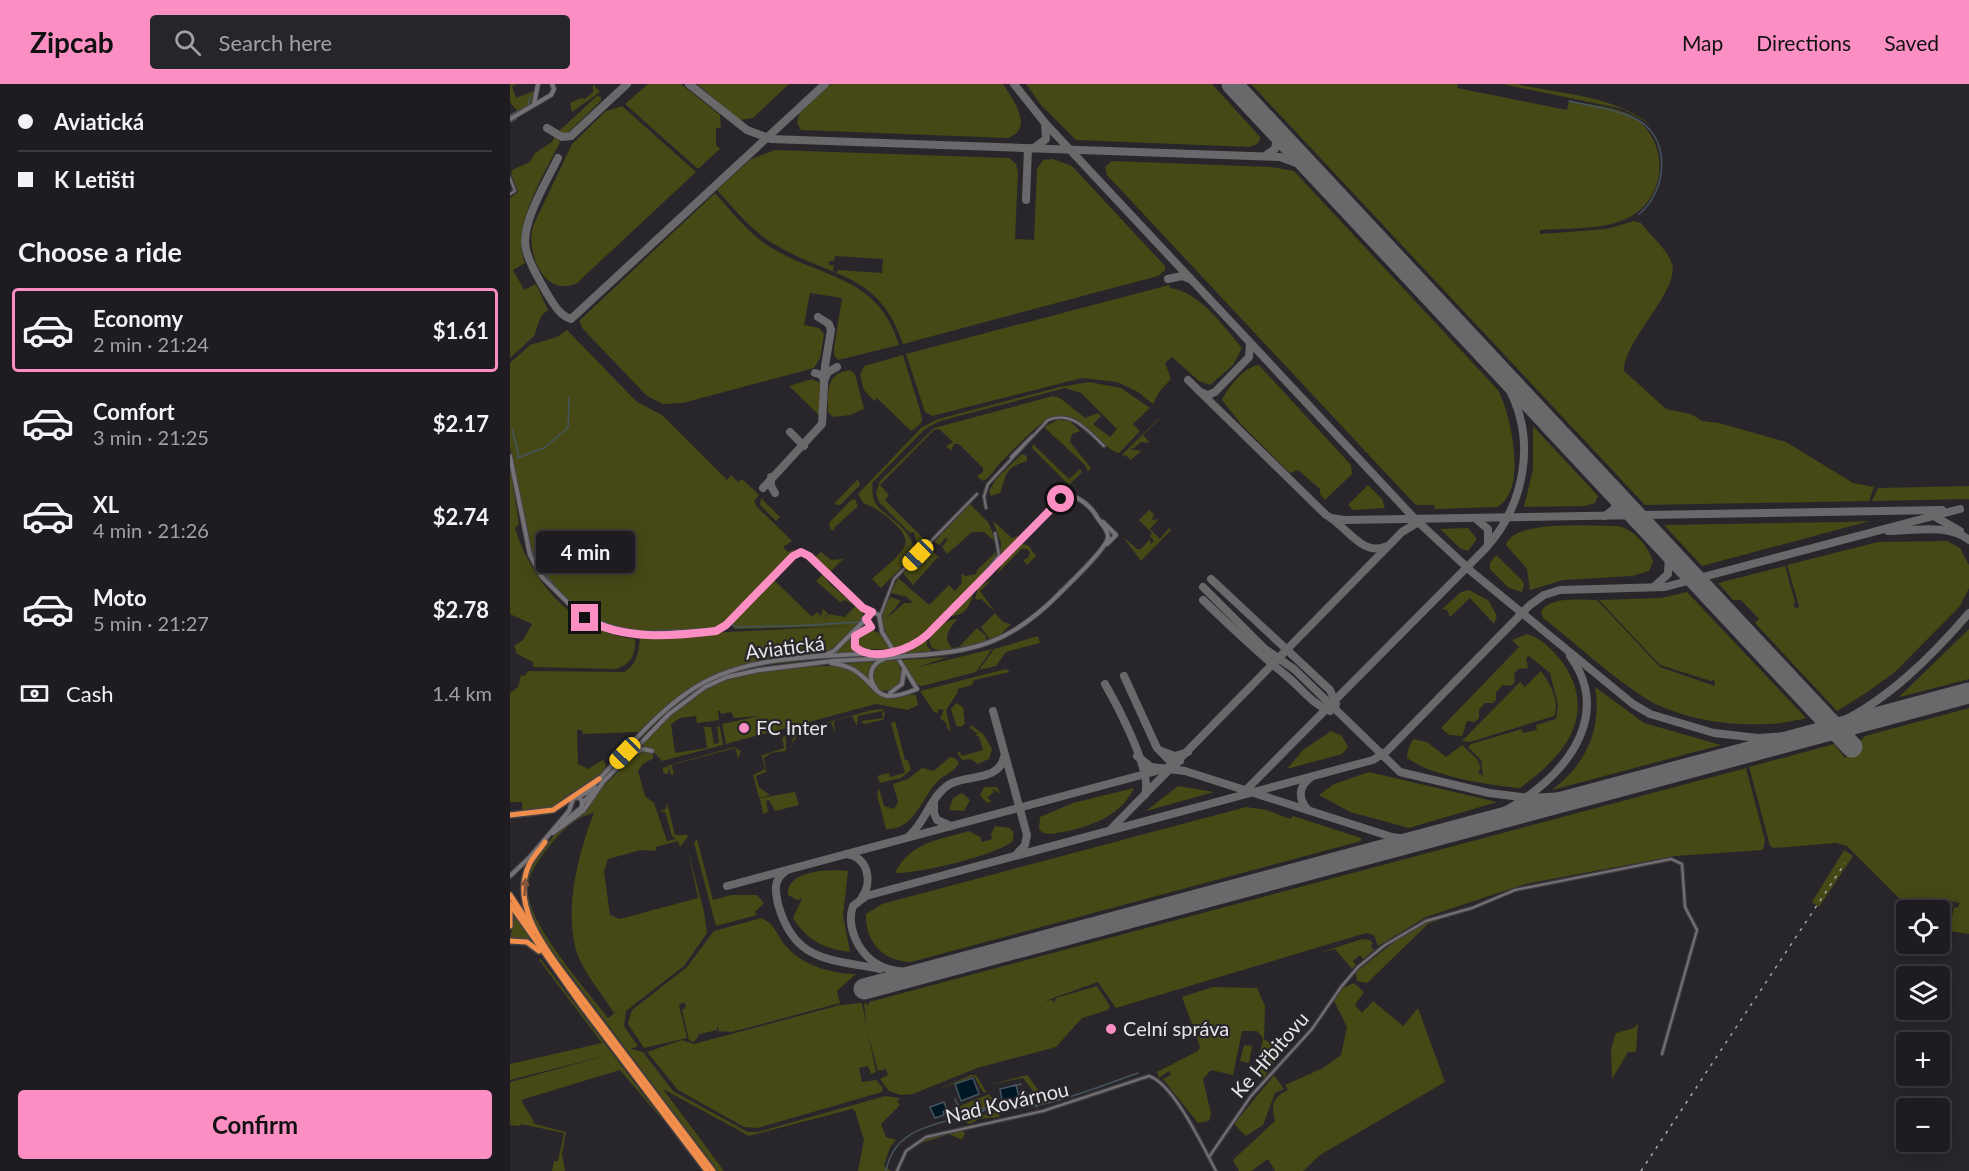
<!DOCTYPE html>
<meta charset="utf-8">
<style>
body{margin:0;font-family:Lato,sans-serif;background:#262529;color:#f1f3f6;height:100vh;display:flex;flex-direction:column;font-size:22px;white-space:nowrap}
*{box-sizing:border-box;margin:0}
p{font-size:20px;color:#a1a1a5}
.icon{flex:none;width:33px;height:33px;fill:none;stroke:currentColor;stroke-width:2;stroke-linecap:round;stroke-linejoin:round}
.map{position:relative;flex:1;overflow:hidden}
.drawer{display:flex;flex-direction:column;background:#1e1c20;width:510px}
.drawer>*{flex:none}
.banner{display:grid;align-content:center;height:132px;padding:0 18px;background:#1e1c20}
.buttons{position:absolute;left:1386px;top:816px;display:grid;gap:12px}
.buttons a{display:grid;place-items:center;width:54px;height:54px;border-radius:6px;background:#1e1c20;box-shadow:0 3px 15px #0003,0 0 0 2px #3c3a3e;font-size:30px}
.end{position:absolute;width:27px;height:27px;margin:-14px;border:8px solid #fb8fc4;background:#111;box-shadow:0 0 0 3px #111}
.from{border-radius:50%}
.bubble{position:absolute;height:42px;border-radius:6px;background:#1e1c20;box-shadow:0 3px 15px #0003,0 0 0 2px #3c3a3e;font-size:20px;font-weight:700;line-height:42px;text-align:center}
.car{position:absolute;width:18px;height:36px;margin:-18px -9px;border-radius:8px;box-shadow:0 0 4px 2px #0007;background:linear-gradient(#f5c518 24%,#345 0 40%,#f5c518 0 76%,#345 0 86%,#f5c518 0)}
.banner b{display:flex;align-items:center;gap:21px;height:57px;font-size:22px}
.banner b+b{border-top:2px solid #3c3a3e}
.banner i{width:15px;height:15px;background:#f1f3f6}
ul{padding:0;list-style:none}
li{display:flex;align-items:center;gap:18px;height:84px;margin:0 12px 9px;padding:0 6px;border:3px solid transparent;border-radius:6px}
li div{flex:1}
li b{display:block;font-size:22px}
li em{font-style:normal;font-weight:700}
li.on{border-color:#fb8fc4}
li>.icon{width:54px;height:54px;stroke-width:1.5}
h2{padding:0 18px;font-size:27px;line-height:72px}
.pay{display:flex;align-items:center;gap:15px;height:66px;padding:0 18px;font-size:22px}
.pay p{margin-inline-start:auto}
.button{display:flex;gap:12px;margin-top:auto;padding:12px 18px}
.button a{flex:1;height:69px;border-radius:6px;background:#fb8fc4;color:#111;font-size:24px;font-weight:700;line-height:69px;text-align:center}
header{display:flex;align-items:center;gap:36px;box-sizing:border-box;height:84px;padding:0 30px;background:#fb8fc4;color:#111}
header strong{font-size:28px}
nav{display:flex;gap:33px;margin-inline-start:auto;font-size:21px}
.search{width:420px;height:54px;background:#262529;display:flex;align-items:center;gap:15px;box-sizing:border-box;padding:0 21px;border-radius:6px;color:#a1a1a5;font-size:22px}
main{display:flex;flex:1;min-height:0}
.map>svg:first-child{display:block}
</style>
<header>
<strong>Zipcab</strong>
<div class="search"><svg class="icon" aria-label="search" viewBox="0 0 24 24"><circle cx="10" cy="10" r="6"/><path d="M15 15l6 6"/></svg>Search here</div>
<nav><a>Map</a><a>Directions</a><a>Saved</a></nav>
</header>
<main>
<section class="drawer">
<div class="banner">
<b><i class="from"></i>Aviatická</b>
<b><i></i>K Letišti</b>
</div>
<h2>Choose a ride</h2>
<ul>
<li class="on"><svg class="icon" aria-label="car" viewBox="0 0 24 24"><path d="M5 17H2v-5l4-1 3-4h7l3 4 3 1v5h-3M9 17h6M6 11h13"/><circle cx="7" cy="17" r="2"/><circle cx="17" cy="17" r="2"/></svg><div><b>Economy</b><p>2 min · 21:24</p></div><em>$1.61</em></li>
<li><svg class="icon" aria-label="car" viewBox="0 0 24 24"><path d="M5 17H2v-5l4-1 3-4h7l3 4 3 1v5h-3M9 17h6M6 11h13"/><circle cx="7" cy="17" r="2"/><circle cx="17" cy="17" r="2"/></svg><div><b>Comfort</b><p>3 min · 21:25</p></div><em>$2.17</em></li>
<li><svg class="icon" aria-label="car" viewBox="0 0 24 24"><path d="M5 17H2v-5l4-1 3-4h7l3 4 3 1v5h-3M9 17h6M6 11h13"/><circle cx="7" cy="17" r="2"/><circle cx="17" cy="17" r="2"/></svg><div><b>XL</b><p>4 min · 21:26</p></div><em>$2.74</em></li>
<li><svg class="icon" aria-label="car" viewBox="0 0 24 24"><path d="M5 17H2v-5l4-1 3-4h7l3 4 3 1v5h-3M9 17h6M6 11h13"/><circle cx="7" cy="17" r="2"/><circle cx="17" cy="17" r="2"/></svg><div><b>Moto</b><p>5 min · 21:27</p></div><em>$2.78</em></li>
</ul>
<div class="pay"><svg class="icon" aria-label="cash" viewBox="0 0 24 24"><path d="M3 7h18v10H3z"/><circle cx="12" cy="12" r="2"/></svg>Cash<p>1.4 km</p></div>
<div class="button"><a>Confirm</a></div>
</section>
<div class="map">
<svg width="1459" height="1087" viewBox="0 0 1459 1087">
<rect width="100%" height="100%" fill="#28262a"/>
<g fill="#464816" fill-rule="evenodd">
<polygon points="0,0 7,0 2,2 6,14 27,6 22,20 9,29 0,18"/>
<polygon points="83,0 90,8 62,28 60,19 71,14 75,15 83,8"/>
<polygon points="138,0 171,0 210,31 211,44 206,44 206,61 210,65 188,85 115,20"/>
<polygon points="187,0 279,0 243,34 230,36"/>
<path d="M 321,0 L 493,0 C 502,14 526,46 497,54 L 291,46 L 287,39 L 289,30 Z"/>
<polygon points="516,0 702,0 751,54 747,60 740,63 566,56 531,21"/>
<path d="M 741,0 L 948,0 L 947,4 L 1057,26 L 1059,17 C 1079,21 1108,22 1125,34 C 1163,62 1156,121 1111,137 C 1087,146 1055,144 1030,146 L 1030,150 L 1097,145 L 1124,137 L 1131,139 C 1140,151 1158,166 1162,180 C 1170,206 1113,257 1114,287 L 1156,325 L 1181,330 L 1192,337 L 1209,339 L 1276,358 L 1343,399 L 1364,403 L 1359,417 L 1135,421 Z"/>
<path d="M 992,0 L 1006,0 C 1051,10 1104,11 1141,41 L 1113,25 Z"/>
<polygon points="87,12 91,13 91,17 56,50 48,48"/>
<path d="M 112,22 L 186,88 L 67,199 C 33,215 16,167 23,142 L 62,60 L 96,27 Z"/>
<path d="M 45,52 L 50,58 C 34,91 0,144 15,179 L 3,186 L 14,206 L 26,200 L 38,226 L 31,232 L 24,252 L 0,274 L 0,114 L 8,108 L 1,90 L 2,86 L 20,78 L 25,69 L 42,58 Z"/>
<path d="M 265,66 L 499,74 L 506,80 L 508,88 L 505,155 L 524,156 L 527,85 L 533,76 L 543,75 L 562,82 L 655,182 L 655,186 L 648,192 L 393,260 C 368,186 321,195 264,160 C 241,147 225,125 207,106 L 241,75 ZM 325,172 L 373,175 L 372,189 L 328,186 L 327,188 L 323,187 L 324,181 L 319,181 L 319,177 L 324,177 Z"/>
<path d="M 602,77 L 761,83 L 784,87 L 988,306 C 1001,330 1018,408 987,423 L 925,425 L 924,421 L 906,421 L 901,416 L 597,91 L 595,83 Z"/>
<path d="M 205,109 C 222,128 238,149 260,163 C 313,195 369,192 389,261 L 328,276 L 324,271 L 324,264 L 332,214 L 300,209 L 294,241 L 309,244 L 314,250 L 310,274 L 304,284 L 173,319 L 153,320 L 137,312 L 73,245 L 69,237 Z"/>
<path d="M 659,201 L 660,204 C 690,208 714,243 732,264 L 723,281 L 700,301 L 689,297 L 662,273 L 655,279 L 661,295 L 649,308 L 643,320 L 628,308 L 607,298 L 572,294 L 422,332 L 415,328 L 396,270 Z"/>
<polygon points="57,246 127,318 152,331 217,396 221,391 228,398 232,395 249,411 244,417 247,423 282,457 273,463 278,468 285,465 209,544 199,546 109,546 76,532 34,492 21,470 0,363 0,279 20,261 47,253"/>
<path d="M 393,271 C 395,280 414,334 412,337 C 410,341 404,345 401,347 L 367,314 L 364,317 L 354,306 L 350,291 L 354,282 Z"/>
<path d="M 749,281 L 841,381 L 842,390 L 815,416 L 810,410 L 810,405 L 788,386 L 780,389 L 731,340 L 712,316 C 718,303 734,283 749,281 Z"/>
<path d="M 340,286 L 345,290 L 354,325 L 340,331 L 323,333 L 318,328 C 318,307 315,290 340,286 Z"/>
<polygon points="302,295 310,299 309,331 279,302"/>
<path d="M 579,298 L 611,304 L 640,324 L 623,340 L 630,347 L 609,369 C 586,363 570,320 539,335 C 527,340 501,368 491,378 C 484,384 481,395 472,397 L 467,392 L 473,388 L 473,384 L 449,360 L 444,360 L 441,367 L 436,362 L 443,358 L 429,345 L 424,346 L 370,401 L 379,411 L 375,416 L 417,458 L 408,466 L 404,448 L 400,449 L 369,418 L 366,409 L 370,397 L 424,344 L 543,312 L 550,314 L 575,334 L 588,329 L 591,332 L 583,340 L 600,353 L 607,345 L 571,309 L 555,304 L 430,337 L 415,345 L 362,399 C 363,404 362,408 363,413 C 367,432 402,438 405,470 L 371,504 L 362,495 C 371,486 390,473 395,461 C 401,447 365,422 353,419 L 348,410 L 411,344 L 428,335 L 550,303 Z"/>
<polygon points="648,335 651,337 648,336 633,351 640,359 631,358 624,364 619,365 631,367 621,376 615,371 612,373 613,370"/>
<polygon points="548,336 560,337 570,347 562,350 560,358 581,384 578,388 575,381 534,343"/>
<polygon points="1023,342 1088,412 1085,419 1075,422 1014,423 1023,385"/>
<polygon points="523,360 559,395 570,385 572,388 559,401 522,364"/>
<path d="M 512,370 L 517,372 L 517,377 C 494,385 498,387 490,409 L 481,412 L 479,407 L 486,395 Z"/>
<path d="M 0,383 L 9,440 L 5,444 C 22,499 65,548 125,555 C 126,571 121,580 106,585 L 23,583 L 23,578 L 7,570 L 4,562 L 13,556 L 22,540 L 0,530 Z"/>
<polygon points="348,395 350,401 330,421 324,420"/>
<polygon points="858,401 872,415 875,424 843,426 838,421"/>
<polygon points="1459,402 1459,415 1362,417 1368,404"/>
<polygon points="251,414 270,433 266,437 250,421"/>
<polygon points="345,415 348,422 324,444 325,446 321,446 319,439 341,416"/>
<polygon points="460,420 478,438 487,459 474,448 462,448 437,470 432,463 438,455 435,454 430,461 424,458"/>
<polygon points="639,426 644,430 642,436 649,435 640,445 650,455 659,444 661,446 631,477 613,453 627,465 631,465 640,455 641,460 644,457 640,452 642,449 629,436"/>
<polygon points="483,437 502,454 509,452 494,468 511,453 490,474 491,459"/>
<polygon points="1360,437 1192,482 1154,441 1332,438"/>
<path d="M 1108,442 C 1123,445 1139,462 1143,478 L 1139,487 L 1122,492 L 1053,496 L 1020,506 L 1017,485 L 996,461 C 1002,435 1086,442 1108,442 Z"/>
<polygon points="958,444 967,455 958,467 950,464 930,445"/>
<polygon points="1437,457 1450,464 1459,481 1459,504 1450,522 1385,588 1356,609 1327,627 1245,539 1249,535 1231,516 1223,516 1208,499 1275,482 1285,518 1283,521 1287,525 1289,522 1277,481 1368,458"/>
<polygon points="512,460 518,461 526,472 517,481 513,476 518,474 520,468 517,465 511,465 487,490 492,480"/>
<polygon points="416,465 421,465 430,475 427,474 403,501 393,489"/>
<path d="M 487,467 L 482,480 L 409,555 L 385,564 C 374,547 365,530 381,513 L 391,517 L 375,536 L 394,519 L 403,519 L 397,513 L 381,509 L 388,494 L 419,521 L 439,501 L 445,507 L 452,499 L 451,490 L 456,492 L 466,490 L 467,486 Z"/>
<polygon points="311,468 321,476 333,475 320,488 305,473"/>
<polygon points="986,471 1011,495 1014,500 1012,508 999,504 980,485 980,479"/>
<polygon points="313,490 318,498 344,521 335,516 330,518 306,497"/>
<path d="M 263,495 L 302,533 L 307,528 L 311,532 L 313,525 L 318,529 L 314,534 L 319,530 L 335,533 L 346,521 L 353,529 L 353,537 L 318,568 L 237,580 L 205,590 L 176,607 L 128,648 L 73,650 L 72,646 L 67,646 L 68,680 L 78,685 L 93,676 L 96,681 L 93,688 L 46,723 L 12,729 L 12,718 L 0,718 L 0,609 L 8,603 L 11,591 L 15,592 L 18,587 L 114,588 C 127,581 128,569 130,555 L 134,552 L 340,542 L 224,545 L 222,538 Z"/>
<polygon points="482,495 470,507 485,528 471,515 467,516 465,514 468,504"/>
<polygon points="959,506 978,516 987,532 984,540 960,514 940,533 937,526 932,525 951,508"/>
<path d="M 464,507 C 460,522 456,532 439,532 Z"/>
<path d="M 1177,508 L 1296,634 C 1249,647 1177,640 1135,614 C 1099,591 1067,560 1033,534 L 1031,528 C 1039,512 1071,516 1087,516 L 1150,583 L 1205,602 L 1204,596 L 1201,597 L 1150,581 L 1089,516 L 1151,514 Z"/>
<polygon points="485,529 493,538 501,540 488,553 480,556 471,543"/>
<path d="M 447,535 C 440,545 432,552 442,564 L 449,563 L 467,544 L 476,552 L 476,557 C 463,563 435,570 422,564 L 419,557 C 424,546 435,535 447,535 Z"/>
<polygon points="359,545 369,549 380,565 349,565 345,557 352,547"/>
<polygon points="1459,545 1459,595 1390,613 1390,612"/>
<path d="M 1017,550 C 1030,553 1045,568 1053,579 C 1089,632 1053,673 1010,704 C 978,701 924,693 897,674 L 898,666 L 903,655 L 917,658 L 936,673 L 952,661 L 967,675 L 971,684 L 968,688 L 973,692 L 971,676 L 958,663 L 961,660 L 1012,645 L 1013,649 L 1027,646 L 1026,641 L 1046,635 L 1048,621 L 1040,589 L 1019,572 L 1016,574 L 1018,584 L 1008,585 L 1004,590 L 1005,598 L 1001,602 L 993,601 L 986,608 L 986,616 L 983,619 L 975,619 L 969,626 L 969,634 L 965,638 L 957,637 L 952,652 L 939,651 L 931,644 L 1009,563 L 1002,556 Z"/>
<polygon points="528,552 530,559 496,568 486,582 469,586 484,565"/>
<polygon points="342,553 342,561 349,569 319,571"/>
<polygon points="417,554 417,562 423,568 385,570 401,566"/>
<polygon points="482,565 466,588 412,602 406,600 398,586 400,585 397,585 391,576 438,573 405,584"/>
<path d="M 377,572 C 325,576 258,574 209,594 C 159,615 115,673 77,712 L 73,714 C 121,671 158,609 222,588 C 246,581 271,580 295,577 C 321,575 351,569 377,572 Z"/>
<path d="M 386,576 C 392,587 396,597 384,606 L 371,607 L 362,596 L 362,588 L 373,577 Z"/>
<polygon points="366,577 359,587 360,598 332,580"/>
<path d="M 327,582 L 344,588 L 370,611 L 406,611 L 408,621 L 398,626 L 366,620 L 216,660 L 212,640 L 250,632 L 224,634 L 221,628 L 211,630 L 210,627 L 208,627 L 209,636 L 187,639 L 186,632 L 170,634 L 161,640 L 165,669 L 197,664 L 194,643 L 201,643 L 204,660 L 209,659 L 207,642 L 210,643 L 213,661 L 152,677 L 141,665 L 128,664 C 147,645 165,625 187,611 C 226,584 281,582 327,582 Z"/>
<polygon points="496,585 500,588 464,596 462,601 447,605 448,608 436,626 441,648 436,642 437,640 430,634 434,626 428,625 428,629 424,628 410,607"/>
<path d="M 1031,587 C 1040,599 1050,617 1044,632 L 960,658 L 952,657 L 1010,598 L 1015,603 Z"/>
<path d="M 1085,603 L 1134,639 L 1211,661 L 1042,706 C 1076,680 1092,646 1085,603 Z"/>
<polygon points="446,619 453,623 455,640 450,643 446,641 441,625"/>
<polygon points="1459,624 1459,850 1439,847 1444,823 1447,824 1450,819 1446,819 1448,815 1445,818 1439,817 1443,820 1437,846 1430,844 1430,826 1401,826 1337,762 1326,759 1264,764 1260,762 1239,683 1324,660 1335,674 1355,652"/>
<polygon points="372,625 375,630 373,636 354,640 351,637 373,634 372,627 348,632 347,642 342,632 324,637 325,649 321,638 302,643 303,655 299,644 291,646 282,660 281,670 283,653 290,646 362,626"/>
<polygon points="385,637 395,676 398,676 401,686 391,694 370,699 367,692 379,689 380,693 395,689 381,640"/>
<polygon points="461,641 474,651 482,665 479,675 468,680 460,675 452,676 447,669 449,667 452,672 473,666 469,653 465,651 468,650 460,644"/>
<polygon points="821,647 832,652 838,663 832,670 777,685 793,666"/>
<polygon points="127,652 126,654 100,680 100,673 117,655"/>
<polygon points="276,652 276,667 261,669 254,674 256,688 246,692 249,703 260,711 249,714 243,691 255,685 252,672 247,673 274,664 272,654"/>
<polygon points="224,663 231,667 228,674 225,664 162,681 164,690 161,691 159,683 158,690 153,689 153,684 160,681"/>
<path d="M 134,666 L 142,669 L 144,674 L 133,680 L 128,687 L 135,712 L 144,719 L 157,757 L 166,755 L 162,752 L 155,728 L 149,727 L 156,725 L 157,718 L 165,751 L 179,751 L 170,763 L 168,757 L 146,763 L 146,767 L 131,766 L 98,775 L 94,787 L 100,831 L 110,835 L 188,814 L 178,766 L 194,828 L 197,849 L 174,882 L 116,927 L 114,942 L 128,962 L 121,965 L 133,968 L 163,1007 L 238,1048 L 248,1048 L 375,1012 L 390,1014 L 387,1017 L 390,1021 L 371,1040 L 376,1053 L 386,1056 L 380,1063 L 374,1082 L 381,1087 L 348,1087 L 354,1056 L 345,1027 L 342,1025 L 239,1052 L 153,1005 L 214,1087 L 208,1087 L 34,856 L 18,825 L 15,803 L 19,785 L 45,750 L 68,732 L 88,708 L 127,668 ZM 84,729 C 68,769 52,833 69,874 C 77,893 93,911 104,929 L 114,922 L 98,934 C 75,904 24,847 18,811 C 15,794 28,777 37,765 C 50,749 64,733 84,729 Z"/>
<path d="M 440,673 L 445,674 L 449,679 C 444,689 436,689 428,697 C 411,714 405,746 376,745 L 367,711 L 369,704 L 374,722 L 384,725 L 388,718 L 383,700 L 398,695 L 412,684 L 424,687 Z"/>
<polygon points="1236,684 1255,756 1253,766 1165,772 1015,800 916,833 868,862 864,851 856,849 606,924 588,898 535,917 542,916 544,919 546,914 587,902 600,922 598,926 572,934 546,963 467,984 403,1010 391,1011 379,1007 370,995 378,991 376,985 368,987 357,946 354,919 359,921 359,918"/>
<polygon points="859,688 987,718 899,744 840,728 809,711 824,700"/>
<polygon points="668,702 704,708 636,727"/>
<polygon points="474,703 487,703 490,709 482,705 484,708 477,714 482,717 477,719 470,711"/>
<path d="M 624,704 C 609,736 572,745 541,750 L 533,749 L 529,745 L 530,733 L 563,719 Z"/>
<polygon points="285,708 289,721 265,727 259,716 256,717 258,728 253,730 250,714"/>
<polygon points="452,709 460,716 454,727 439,726 443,714"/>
<path d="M 736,723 L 757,726 L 780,735 L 783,732 L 851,754 L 851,757 L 401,878 C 373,877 355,858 356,830 L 372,820 Z"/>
<path d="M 485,742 L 500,744 L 504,750 L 502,758 C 482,772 409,790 385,789 C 400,758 429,756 459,747 L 470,753 L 472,758 L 482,755 L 481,750 Z"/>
<polygon points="187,755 203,816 221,811 247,811 254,819 245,828 246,831 251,830 206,842 184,759"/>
<polygon points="1334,766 1343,772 1309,823 1302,818"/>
<path d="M 338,787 L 333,831 L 340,868 C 314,865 297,856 283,834 L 292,815 L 287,816 L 278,811 C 276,786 320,785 338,787 Z"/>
<polygon points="5,831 22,857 21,858 0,855"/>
<path d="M 936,832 L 942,836 L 936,833 L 918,840 L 857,899 L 847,897 L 846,888 C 872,869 899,841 936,832 Z"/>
<path d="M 251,834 C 265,839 266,850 275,861 C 291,881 321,890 346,890 L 327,907 L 330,919 L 222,948 L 207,947 L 209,946 L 207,942 L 207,946 L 186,951 L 189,951 L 184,958 L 179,956 L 172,926 L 176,923 L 174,918 L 169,921 L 177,954 L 134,964 L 118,940 L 122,926 L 177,883 L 204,847 Z"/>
<polygon points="852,855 860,856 863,860 861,861 862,865 865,865 853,875 850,871 843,877 846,881 842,885 825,865 806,870"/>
<polygon points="30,874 155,1039 110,986 11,1016 25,1040 56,1048 52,1070 55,1087 42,1087 44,1077 48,1077 54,1049 11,1040 10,1042 0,1041 0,998 102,970 0,996 0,980 92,959 29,876"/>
<path d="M 844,899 L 854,908 L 845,921 L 852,929 L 863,917 L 893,942 L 908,924 L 935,998 L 810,1071 L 793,1087 L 765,1087 L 758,1075 L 741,1087 L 729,1087 L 723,1076 L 765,1037 C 761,1021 762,1014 778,1006 L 775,1001 L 813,984 L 831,971 L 837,943 L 824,917 L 833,904 Z"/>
<polygon points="703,903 747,904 755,922 754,955 771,967 754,994 746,989 753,954 747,947 732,947 723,991 701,986 693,995 701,1030 699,1037 688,1039 653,995 661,991 659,987 649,994 647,988 688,967 690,962 672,913"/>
<polygon points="352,919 366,988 361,990 358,982 349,984 352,998 366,996 373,1004 372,1008 248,1044 234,1043 168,1006 137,968 172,956 184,960 330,921"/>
<polygon points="1128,939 1126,968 1118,968 1102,995 1101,965 1106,949 1124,944"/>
<polygon points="734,961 742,962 739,979 730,977"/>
<polygon points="461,991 466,991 477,1009 473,1008 464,992 426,1006"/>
<polygon points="517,991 537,1017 530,1021 524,1015 528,1018 532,1012 526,1011 513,994 479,1001"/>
<polygon points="764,991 774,1005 765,1009 753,1041 736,1052 724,1040"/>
<polygon points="479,1010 489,1025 451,1026 450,1022"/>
<polygon points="490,1028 489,1033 469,1035 460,1040 447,1035"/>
<polygon points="451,1046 455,1049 452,1056 439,1050 406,1061 419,1054"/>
</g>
<g fill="#001826" stroke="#455560" stroke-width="1.5">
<polygon points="463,994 469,1010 451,1017 445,1000"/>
<polygon points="506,1001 510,1017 493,1022 490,1005"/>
<polygon points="434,1018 438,1029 436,1031 433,1027 434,1031 425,1034 420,1023"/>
</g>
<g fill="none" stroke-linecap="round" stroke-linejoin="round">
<g stroke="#455560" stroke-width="1.5">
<path d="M 1059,17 C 1080,22 1103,25 1122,33 C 1163,50 1158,107 1129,130"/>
<polyline points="18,22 20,14"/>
<polyline points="0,31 14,24"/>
<polyline points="0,38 6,35"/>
<polyline points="2,345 9,373"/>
<polyline points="7,374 34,364 58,344 59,314"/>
<polyline points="8,402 10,414"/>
<polyline points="20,463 26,476"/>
<path d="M 27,478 C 49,514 85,544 128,546"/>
<polyline points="222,541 228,543 282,542"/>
<polyline points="284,542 349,538 354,532"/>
<polyline points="130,547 199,545 212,541"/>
<polyline points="503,1002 511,1000"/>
<polyline points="518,1012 527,1023"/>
<polyline points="445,1015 448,1021"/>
<polyline points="443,1026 453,1030 479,1025"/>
<path d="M 450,1026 C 459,1031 468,1024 477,1024 C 531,1028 577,1007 628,989"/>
<polyline points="434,1029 439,1027"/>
<polyline points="446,1034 474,1027"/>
<path d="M 376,1087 C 383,1051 411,1044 443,1035"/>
</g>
<g stroke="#69686b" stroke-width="8">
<polyline points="179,0 237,46 261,55 770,73 797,83 824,111"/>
<polyline points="504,0 535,39 905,435 962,488 1123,620 1140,630 1204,649 1248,654 1296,651 1349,638"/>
<polyline points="747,28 767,53 765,65 756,71"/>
<polyline points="37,44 52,53 61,52 117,0"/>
<polyline points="524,64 536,55 535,39"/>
<path d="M 48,74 C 37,97 10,140 16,165 C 19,180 29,195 36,208 C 42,217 49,232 61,235 L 315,0"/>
<polyline points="516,116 518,64"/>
<polyline points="658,195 672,192 680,195"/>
<polyline points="305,289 312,291 314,297 318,288 327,283"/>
<path d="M 678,296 L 816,431 C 836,441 852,474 877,462"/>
<polyline points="690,308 698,311 705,308 739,273 740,259"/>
<polyline points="280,348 294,362"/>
<polyline points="1084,387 1106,413 1105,424 1095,432"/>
<polyline points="261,393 261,402 265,409"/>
<polyline points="253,404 312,340 315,282 321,246 319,240 308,233"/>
<polyline points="1422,431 1450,447"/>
<polyline points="1121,433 1132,439 1159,471 1158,490 1145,502"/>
<polyline points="821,434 835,436 1432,426"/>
<polyline points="966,435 978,445 978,460"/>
<path d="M 1378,447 C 1403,447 1438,439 1459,456"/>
<polyline points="701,495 820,606 826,620"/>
<polyline points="693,503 755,565 784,585 890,688 979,709 1019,714 1074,711 1125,699"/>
<path d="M 693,516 C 719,541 745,566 773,589 C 790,602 800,619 820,627"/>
<polyline points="614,592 647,664 666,683"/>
<path d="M 595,600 C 607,621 643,688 635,711"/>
<polyline points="483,627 517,751 515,761 506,771"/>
<path d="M 1327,640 C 1378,616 1422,572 1459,529"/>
<polyline points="1258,662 1278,657"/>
<polyline points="651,667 665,672 678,668"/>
<path d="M 627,672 L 641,683 L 675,687 L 882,753 C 965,768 1130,668 1060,572"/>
<path d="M 733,709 L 975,465 C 1015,421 1027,356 998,303 C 988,284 972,269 958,253"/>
<polyline points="424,720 424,729 427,736 441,742"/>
<path d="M 798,726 C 788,715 788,703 800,694"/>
<polyline points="601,745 892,448 910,437"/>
<path d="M 399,752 C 415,739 421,711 440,700 C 456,691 490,697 494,673"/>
<path d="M 337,770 C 358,773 363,798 352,813"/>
<path d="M 276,787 C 263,796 265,806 268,820 C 284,878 319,875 370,885"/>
<polyline points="217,802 654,685 670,677"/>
<path d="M 439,882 C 404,891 363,895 345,854 C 341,844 339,833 343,822 L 356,812 L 863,676 L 877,667 L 1020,521 L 1034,511 L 1050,506 L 1155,503 L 1450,425"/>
</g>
<g stroke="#69686b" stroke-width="21">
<polyline points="722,0 1342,663"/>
<polyline points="354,905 1459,609"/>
</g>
<polyline stroke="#444246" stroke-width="4" stroke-dasharray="4 2" stroke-linecap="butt" points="549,507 551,505"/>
<g stroke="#444245" stroke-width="4.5">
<g id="street">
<polyline points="0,94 5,107 0,110"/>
<polyline points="501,373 522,352"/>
<path d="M 476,424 L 474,412 L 478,400 L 538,336 C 562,326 578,347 594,362"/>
<polyline points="472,493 489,471 485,449"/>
<polyline points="370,532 384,495 467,410"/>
<polyline points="699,1073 741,1012 802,945 831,903 848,883 875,861 916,837 962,824 1005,806 1161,775 1172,780 1175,823 1187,846 1152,970"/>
<path d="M 387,1087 L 396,1067 L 416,1053 L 533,1027 L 639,992 C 664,1000 693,1063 706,1087"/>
</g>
</g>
<g stroke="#444245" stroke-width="6">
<g id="secondary">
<polyline points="24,20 28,0"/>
<polyline points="0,35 41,11 44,5 42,0"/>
<polyline points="0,372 20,471 32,493 64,525 82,538 109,548 128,550 206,547 215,542 283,472 293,468 299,472 353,524 369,531 372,548 407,605"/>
<polyline points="593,438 606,451 597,460"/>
<path d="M 393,566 L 417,551 L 550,416 L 561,412 C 571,414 582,424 587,433 C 590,439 598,445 598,453 C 598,463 561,498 552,507"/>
<polyline points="359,568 349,566 343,557 352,546 361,543"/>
<path d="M 396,572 C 466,568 501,559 551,508"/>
<polyline points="287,574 315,571 324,567 356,535"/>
<path d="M 321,579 C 328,580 337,582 344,586 C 371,603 363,623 407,605"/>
<path d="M 366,605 C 357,593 360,580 374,575"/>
<polyline points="380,609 392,600 394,586"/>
<polyline points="124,669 133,665 142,667"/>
<polyline points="73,719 86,704"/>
<polyline points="51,740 72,723 72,716 67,713"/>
<polyline points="43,749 73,727 93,698 159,630 195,603 217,593 249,586 323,577 378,574"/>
<path d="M 19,774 L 59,727 L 63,715 L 76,709 C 109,676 138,636 177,609 C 233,568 314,574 381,568"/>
<polyline points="0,792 19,774"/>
</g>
</g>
<g stroke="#444245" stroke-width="8">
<g id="highway">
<polyline points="0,731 43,726 89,695"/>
<path d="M 35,758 C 30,766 23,772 19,781 C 0,822 37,867 60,898 L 203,1087"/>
<polyline points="0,811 24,847"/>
<polyline points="0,820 72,922 197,1087"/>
<polyline points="0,827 0,842"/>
<polyline points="0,857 17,858 29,867"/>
</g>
</g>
<use href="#street" stroke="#747277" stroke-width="2"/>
<use href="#secondary" stroke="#747277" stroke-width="4"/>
<use href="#highway" stroke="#f28e4c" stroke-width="5"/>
<polyline stroke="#aaa9ac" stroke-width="1.5" stroke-dasharray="3 6" stroke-linecap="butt" points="1131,1087 1335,779"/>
<g stroke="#444245" stroke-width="6" stroke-linecap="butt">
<g id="secondary-bridge">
<polyline points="381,568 393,566"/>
<polyline points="378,574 396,572"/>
</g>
</g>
<use href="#secondary-bridge" stroke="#747277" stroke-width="4"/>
</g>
<defs><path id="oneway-solid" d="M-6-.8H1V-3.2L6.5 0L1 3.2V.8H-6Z" transform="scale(1.5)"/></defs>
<use fill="#835539" href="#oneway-solid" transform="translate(15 803) rotate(-87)"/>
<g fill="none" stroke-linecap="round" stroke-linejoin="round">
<path stroke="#fb8fc4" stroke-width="8" d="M 75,534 C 112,557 164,552 206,547 L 216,541 L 283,472 L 291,468 L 299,472 L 353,524 L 362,528 L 356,535 L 361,543 L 345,552 L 345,563 C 365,579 401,565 417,551 L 551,415"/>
</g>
<g fill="#fb8fc4" stroke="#28262a" stroke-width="2">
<circle cx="234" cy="644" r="6"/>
<circle cx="601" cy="945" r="6"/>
</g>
<g text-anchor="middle" stroke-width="4.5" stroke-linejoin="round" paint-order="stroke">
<g font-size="20" fill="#e5e4e7" stroke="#28262a">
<text transform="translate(275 564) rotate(-7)" y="7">Aviatická</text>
<text transform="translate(760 971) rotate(-49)" y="7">Ke Hřbitovu</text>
<text transform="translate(497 1019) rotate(-13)" y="7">Nad Kovárnou</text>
</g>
<g font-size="20" fill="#e5e4e7" stroke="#28262a" text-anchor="start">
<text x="246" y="651">FC Inter</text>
<text x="613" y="952">Celní správa</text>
</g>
</g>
</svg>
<div class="buttons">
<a><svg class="icon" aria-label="locate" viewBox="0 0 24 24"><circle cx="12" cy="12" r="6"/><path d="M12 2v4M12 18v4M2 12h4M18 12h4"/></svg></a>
<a><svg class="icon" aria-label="layers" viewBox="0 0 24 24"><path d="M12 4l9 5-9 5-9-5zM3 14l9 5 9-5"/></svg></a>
<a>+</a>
<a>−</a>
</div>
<i class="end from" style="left:551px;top:415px"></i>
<i class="end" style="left:75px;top:534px"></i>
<div class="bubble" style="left:26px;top:447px;width:99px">4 min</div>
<i class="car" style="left:408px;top:471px;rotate:224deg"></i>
<i class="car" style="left:115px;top:669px;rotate:224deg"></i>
</div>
</main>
